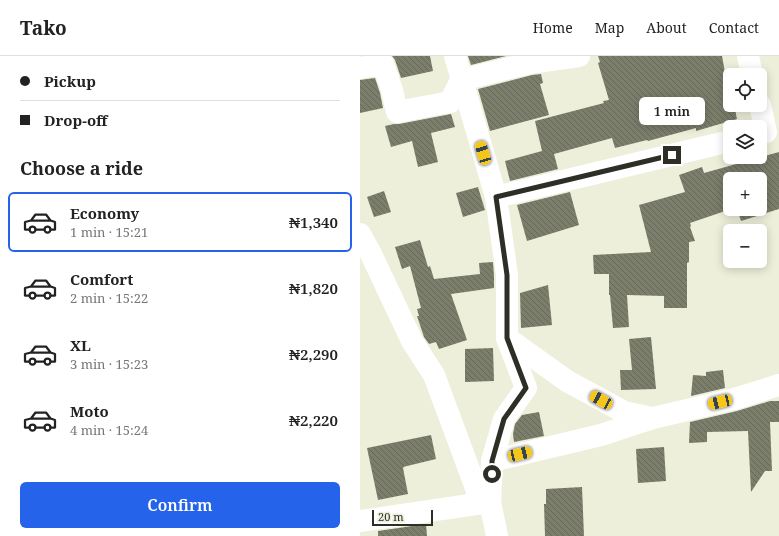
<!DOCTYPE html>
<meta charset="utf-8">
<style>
body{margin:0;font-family:"Noto Serif",serif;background:#f6f6f6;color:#222;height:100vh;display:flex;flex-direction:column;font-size:15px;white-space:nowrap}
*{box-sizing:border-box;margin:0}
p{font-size:13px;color:#767676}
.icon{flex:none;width:22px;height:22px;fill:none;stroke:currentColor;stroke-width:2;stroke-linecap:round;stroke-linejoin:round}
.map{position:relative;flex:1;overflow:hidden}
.sheet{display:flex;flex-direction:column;background:#fff;width:360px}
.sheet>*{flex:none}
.top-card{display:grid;align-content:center;height:88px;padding:0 20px;background:#fff}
.buttons{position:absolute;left:363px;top:12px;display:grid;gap:8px}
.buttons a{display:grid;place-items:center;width:44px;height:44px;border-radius:6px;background:#fff;box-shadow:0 2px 10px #0003;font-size:20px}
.scale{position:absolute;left:12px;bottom:10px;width:61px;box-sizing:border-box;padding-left:4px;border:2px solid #2d2e26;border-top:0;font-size:11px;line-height:14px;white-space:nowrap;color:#2d2e26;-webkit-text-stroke:3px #edefda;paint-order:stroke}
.end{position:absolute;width:18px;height:18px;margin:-9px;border:5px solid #2d2e26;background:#fff;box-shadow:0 0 0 2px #fff}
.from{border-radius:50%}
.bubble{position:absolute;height:28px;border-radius:6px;background:#fff;box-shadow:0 2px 10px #0003;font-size:13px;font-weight:600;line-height:28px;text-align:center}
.car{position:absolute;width:12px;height:24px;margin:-12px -6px;border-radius:5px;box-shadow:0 0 3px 1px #0007;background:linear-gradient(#f5c518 24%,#345 0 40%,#f5c518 0 76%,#345 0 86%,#f5c518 0)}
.top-card b{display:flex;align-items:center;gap:14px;height:38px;font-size:15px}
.top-card b+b{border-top:1px solid #e0e0e0}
.top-card i{width:10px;height:10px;background:#222}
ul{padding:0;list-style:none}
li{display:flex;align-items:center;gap:12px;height:60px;margin:0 8px 6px;padding:0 12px;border:2px solid transparent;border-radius:6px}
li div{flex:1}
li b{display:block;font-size:15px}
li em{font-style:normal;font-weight:600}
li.active{border-color:#2563eb}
li>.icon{width:36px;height:36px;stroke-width:1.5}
h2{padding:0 20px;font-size:18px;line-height:48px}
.button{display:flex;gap:8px;margin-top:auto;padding:8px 20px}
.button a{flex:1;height:46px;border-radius:6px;background:#2563eb;color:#fff;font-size:16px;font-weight:600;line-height:46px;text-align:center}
header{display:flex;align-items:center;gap:24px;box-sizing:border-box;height:56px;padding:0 20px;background:#fff;border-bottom:1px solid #e0e0e0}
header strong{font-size:19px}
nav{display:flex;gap:22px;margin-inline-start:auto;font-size:14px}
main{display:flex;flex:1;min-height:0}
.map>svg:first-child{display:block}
</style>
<header>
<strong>Tako</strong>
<nav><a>Home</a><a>Map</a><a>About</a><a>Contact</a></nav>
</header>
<main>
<section class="sheet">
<div class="top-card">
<b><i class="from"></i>Pickup</b>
<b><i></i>Drop-off</b>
</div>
<h2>Choose a ride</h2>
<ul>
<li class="active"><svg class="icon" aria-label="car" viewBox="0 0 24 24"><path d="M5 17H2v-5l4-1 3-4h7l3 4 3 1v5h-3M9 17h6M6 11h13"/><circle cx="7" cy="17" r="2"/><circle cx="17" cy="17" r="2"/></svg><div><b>Economy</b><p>1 min · 15:21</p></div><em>₦1,340</em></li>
<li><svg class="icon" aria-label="car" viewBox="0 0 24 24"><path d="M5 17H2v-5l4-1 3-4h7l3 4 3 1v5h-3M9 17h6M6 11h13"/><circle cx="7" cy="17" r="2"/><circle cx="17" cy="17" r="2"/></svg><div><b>Comfort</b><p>2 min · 15:22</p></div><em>₦1,820</em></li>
<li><svg class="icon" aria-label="car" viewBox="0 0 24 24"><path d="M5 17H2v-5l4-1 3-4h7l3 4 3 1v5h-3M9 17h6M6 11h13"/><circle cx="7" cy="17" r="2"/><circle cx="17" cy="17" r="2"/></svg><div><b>XL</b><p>3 min · 15:23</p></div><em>₦2,290</em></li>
<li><svg class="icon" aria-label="car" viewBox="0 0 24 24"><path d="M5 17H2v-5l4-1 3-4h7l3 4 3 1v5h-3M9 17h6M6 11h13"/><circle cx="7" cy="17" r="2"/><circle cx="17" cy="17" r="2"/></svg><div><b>Moto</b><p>4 min · 15:24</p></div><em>₦2,220</em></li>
</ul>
<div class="button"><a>Confirm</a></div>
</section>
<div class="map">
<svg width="419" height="480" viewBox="0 0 419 480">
<defs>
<pattern id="building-back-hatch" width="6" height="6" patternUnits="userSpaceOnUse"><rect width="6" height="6" fill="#7c7e6c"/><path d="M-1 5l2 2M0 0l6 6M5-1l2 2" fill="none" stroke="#666859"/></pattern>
</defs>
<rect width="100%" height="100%" fill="#edefda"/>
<g fill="url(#building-back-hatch)">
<polygon points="32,0 70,0 73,15 41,22 35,4"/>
<polygon points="108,0 146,0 111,9"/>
<polygon points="238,0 362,0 366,22 370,36 370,49 374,49 377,63 336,75 336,72 288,85 287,84 255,92 252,82 194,98 198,113 150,125 145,105 182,95 175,65 244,47 243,45 249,44 238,7 240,6"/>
<polygon points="181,18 183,27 180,28 189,59 130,75 118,33 172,19"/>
<polygon points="15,22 20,37 23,52 0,57 0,24"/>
<polygon points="91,58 95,71 71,77 78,106 58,111 52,85 31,91 25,70 34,68 39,68"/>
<polygon points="419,96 419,153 381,165 377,153 400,153 400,123 370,123 370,153 371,153 330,167 331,170 330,171 335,185 329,186 329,206 327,207 327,252 304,252 304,240 267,239 269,271 253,272 250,239 249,239 249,218 234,218 233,199 291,196 279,149 325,136 319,119 342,111 344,117"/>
<polygon points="118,131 125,154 103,161 96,137"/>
<polygon points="24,135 31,156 14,161 7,141"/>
<polygon points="210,136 219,169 167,185 157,149"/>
<polygon points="60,184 68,211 70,210 74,223 120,218 119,207 133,206 134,220 134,232 91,238 107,284 79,293 76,286 69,288 64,281 57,260 59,260 57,253 61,252 50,210 42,213 35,191"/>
<polygon points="188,229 192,269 161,272 160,237"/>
<polygon points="291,281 296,333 261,334 260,314 272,314 269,283"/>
<polygon points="133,292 134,325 105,326 105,293"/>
<polygon points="363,314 365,332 331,340 333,319 346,320 346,316"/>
<polygon points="410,345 419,345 419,366 410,366 412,415 405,415 391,436 388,375 347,376 347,386 329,387 330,366 377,355"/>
<polygon points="179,356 184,380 154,386 153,378 155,368 162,359"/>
<polygon points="71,379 76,403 43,411 44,412 43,412 48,438 18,444 7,392"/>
<polygon points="304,391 306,425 278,427 276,393"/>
<polygon points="222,431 224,480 185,480 184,448 186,448 186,433"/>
<polygon points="66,468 67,480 18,480 18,475"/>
</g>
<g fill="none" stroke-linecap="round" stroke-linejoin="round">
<g stroke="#fff" stroke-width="22">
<polyline points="95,0 136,141 370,85"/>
<polyline points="388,0 392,19"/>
<polyline points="0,12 23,8 32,34 37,56 90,46 101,24 170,7 219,0"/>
<polyline points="400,49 406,76"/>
<polyline points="136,141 147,219 147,282 207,325 264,356 293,362 374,343 419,329"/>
<polyline points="0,178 11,198 52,285 74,319 117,435 130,446"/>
<polyline points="132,405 241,379 290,363"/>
<polyline points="0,465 130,446"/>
<polyline points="137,480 130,446 132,405 144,363 166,332 147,282"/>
</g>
</g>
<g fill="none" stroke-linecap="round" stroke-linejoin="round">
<polyline stroke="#2d2e26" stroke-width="5" points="132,418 132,405 144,363 166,332 147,282 147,219 136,141 312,99"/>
</g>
</svg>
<div class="buttons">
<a><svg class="icon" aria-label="locate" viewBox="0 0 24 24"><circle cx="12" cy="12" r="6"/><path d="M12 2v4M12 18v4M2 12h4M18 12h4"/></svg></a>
<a><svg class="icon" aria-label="layers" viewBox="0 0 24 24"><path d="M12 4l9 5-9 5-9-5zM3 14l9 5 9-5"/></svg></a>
<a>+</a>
<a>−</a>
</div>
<div class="scale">20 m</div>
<i class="end from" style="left:132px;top:418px"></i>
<i class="end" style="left:312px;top:99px"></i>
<div class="bubble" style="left:279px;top:41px;width:66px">1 min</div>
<i class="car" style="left:123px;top:97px;rotate:343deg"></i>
<i class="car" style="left:241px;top:344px;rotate:299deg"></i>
<i class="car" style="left:360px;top:346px;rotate:257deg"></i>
<i class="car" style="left:160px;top:398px;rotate:77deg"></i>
</div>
</main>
